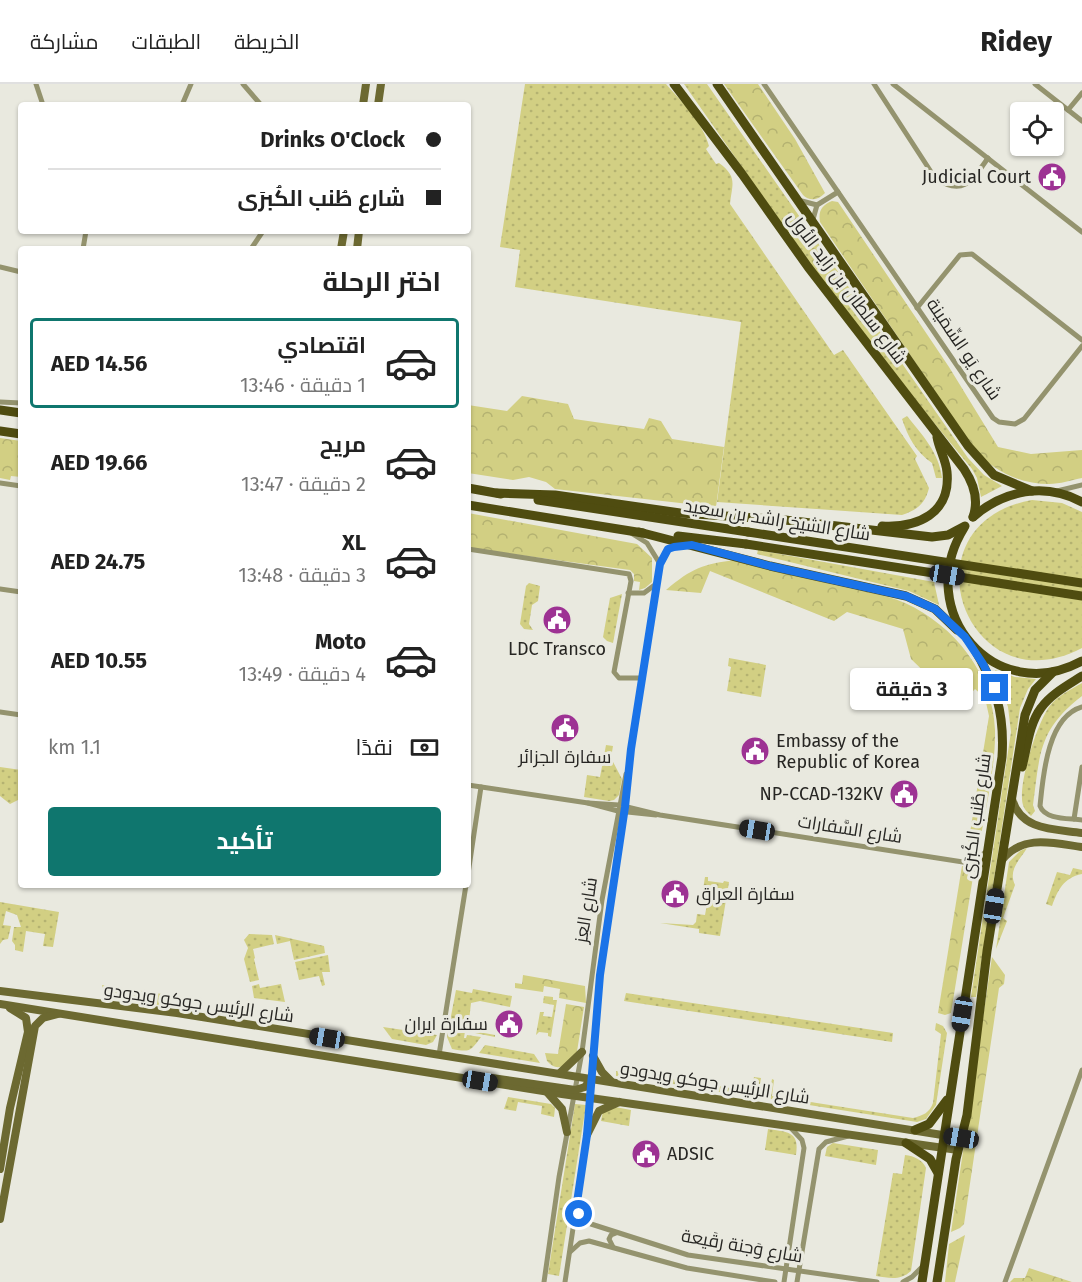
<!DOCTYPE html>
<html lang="ar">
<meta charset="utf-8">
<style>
body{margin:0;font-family:"Fira Sans",Cairo,sans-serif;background:#f2f2f2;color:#222;direction:rtl;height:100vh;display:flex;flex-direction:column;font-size:22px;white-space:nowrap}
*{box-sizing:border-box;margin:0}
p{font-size:20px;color:#767676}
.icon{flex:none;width:33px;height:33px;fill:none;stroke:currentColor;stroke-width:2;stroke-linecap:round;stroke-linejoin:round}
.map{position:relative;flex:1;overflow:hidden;direction:ltr}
.side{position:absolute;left:18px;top:162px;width:453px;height:642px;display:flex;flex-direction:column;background:#fff;border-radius:6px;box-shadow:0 2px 4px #0004;direction:rtl}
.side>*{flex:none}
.banner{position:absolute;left:18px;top:18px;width:453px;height:132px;border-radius:6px;box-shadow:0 2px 4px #0004;direction:rtl;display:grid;align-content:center;height:132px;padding:0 30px;background:#fff}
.buttons{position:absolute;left:1010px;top:18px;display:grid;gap:12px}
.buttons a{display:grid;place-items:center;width:54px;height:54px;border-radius:6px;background:#fff;box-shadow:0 2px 4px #0004;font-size:30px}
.end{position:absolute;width:27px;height:27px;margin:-14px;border:8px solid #1a73e8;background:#fff;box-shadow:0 0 0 3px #fff}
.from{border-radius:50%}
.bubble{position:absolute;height:42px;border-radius:6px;background:#fff;box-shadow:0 2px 4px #0004;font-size:20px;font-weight:700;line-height:42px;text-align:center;direction:rtl}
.car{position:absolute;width:18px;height:36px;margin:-18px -9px;border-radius:8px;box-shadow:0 0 4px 2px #0007;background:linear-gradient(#222 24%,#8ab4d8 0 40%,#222 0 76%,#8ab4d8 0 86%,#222 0)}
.banner b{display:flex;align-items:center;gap:21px;height:57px;font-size:22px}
.banner b+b{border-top:2px solid #e0e0e0}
.banner i{width:15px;height:15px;background:#222}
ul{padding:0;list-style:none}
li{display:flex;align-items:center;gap:18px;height:90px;margin:0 12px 9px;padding:0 18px;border:3px solid transparent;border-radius:6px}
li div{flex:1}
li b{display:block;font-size:22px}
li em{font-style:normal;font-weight:700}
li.on{border-color:#0f766e}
li>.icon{width:54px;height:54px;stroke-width:1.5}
h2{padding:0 30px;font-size:27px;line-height:72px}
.pay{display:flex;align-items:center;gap:15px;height:66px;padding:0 30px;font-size:22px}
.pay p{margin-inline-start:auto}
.primary-button{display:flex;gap:12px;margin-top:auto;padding:12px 30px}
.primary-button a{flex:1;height:69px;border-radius:6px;background:#0f766e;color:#fff;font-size:24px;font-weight:700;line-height:69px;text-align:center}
header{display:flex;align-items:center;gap:36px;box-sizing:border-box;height:84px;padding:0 30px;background:#fff;border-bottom:2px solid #e0e0e0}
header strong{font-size:28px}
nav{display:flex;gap:33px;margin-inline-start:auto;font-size:21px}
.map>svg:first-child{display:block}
</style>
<header>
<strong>Ridey</strong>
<nav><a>الخريطة</a><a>الطبقات</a><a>مشاركة</a></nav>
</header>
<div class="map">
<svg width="1082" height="1198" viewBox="0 0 1082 1198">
<defs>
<pattern id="grass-dots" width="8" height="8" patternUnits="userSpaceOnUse" patternTransform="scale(1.5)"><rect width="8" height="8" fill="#d2cf83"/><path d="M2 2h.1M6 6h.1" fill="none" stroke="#b4b271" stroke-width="1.8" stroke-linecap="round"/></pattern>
<pattern id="forest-crowns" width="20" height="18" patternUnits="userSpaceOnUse" patternTransform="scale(1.5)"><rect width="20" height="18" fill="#d2cf83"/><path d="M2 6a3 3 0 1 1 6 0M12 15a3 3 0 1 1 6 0" fill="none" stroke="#b4b271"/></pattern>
</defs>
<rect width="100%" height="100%" fill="#e9e9df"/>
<g fill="url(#grass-dots)">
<path d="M 525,0 L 666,0 C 682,18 703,39 709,62 L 706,65 L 716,80 L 719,79 C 738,93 732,100 730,120 L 834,271 L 843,266 L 917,372 L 915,375 L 929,404 C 925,420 917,426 902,431 L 717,418 L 741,238 L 515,203 L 520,166 L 500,163 Z"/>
<polygon points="684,0 707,0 968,374 984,391 1002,402 981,413 977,394 972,385 916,317 805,173"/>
<path d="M 907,332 C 922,351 939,368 942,394 L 936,394 L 932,379 C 916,368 908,353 902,335 Z"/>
<path d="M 1032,416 L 1062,419 L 1082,428 L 1082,564 C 966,625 900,440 1032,416 Z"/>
<polygon points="758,466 934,498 939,521 909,507 757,470"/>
<polygon points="529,499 540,502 538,517 532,521 529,540 533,546 524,545 520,540 526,502"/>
<polygon points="622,510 613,559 607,557 603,553 610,514"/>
<polygon points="729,574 766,581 761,613 727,607 731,583 728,582"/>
<polygon points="995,586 1015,593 1036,595 1028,605 1020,624 976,913 971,913 1011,648 1008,623"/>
<path d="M 1082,599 L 1082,612 C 1038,646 1040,670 1033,721 L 1035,727 L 1031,732 C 1028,729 1024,725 1023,721 C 1017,702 1037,640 1049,623 C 1057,612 1070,606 1082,599 Z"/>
<polygon points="606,661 613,662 611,674 622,695 619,711 614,716 609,717 584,713 587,691 600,693"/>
<polygon points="0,683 21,686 21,718 18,716 10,720 0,712"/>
<path d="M 1027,764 C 1019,777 1008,786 1015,801 L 1003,834 L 1007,837 L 996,865 L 1009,778 L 1020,767 Z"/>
<path d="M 1073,784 L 1082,786 L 1082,790 C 1063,794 1058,806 1052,822 L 1046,820 L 1057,788 L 1070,791 Z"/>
<polygon points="705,793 708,793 708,797 723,799 724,797 729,798 720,852 699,849 699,845 660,839 693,841 696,838 697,830 705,831 707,820 701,818"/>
<polygon points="0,818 59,828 53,863 43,862 45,850 26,847 23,868 15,866 15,861 12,857 14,843 21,843 17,831 6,827 3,841 11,842 8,855 3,856 0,860"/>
<polygon points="249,850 272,851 274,860 253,865 255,874 254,875 259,896 250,898 244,875 248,864 244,856"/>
<polygon points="275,851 324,862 325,869 294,876 290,857 277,860"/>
<polygon points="328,871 330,888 322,888 325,901 322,902 319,892 299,896 295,878"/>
<polygon points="259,900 260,904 281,900 285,918 254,914 252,902"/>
<polygon points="102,901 189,914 174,923 113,915 104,908"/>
<path d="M 473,905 L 512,912 L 510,923 L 480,917 L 471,919 L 468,946 L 495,951 L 495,953 L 465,947 L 464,954 L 466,954 L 467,951 L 481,953 C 470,968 470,968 452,965 L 447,953 L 456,906 L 472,909 Z"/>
<polygon points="626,909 893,949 892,958 624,917"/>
<polygon points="544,912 553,913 553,916 557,916 551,953 548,952 548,949 539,948 536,951 540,928 544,928 543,932 552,933 554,921 543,919"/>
<path d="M 936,939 L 943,942 L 947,949 L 936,1021 L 926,1035 L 917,1038 L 771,1015 L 769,1013 L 772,995 L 774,996 L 772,1012 L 913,1034 C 924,1031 929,1029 933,1019 L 941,950 L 935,946 Z"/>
<polygon points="383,943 437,951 433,958 426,961 392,955"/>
<polygon points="485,961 534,970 540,979 479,969"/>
<polygon points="616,987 751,1007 754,993 761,994 758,1012 755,1014 632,993 616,992"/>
<polygon points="508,1013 551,1020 555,1024 554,1033 541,1030 542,1022 518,1018 516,1027 504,1025"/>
<polygon points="575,1020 586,1021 559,1192 548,1190"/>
<polygon points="610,1022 631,1026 629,1042 601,1037 603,1027"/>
<path d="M 768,1045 C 787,1048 800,1047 796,1071 L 765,1066 Z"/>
<polygon points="833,1059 878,1066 876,1081 825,1072 827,1063"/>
<path d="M 905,1071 C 914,1072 923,1076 926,1084 L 911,1187 C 900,1197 889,1194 876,1192 L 893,1089 L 902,1090 Z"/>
</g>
<g fill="url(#forest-crowns)">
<path d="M 724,0 L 758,0 L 795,55 L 825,109 C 818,116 810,118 803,111 Z"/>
<path d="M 832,117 L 838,118 L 949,283 L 998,363 L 1031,370 L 1082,366 L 1082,394 C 1072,396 1060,400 1049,400 C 1020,400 993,387 974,365 L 820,138 C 818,127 822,121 832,117 Z"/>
<polygon points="522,312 568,320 574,335 644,345 649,334 661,337 672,355 724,363 716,423 555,405 546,398 529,393 513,396 468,389 468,321 507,327"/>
<polygon points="0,354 21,357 21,393 11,392 10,396 0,394"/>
<polygon points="468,429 637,460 652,474 652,498 645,504 639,506 640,498 634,497 634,490 630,486 468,464"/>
<path d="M 736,476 C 769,484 801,492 834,501 C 856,506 884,510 905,519 C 955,542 993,590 995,646 C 996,683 984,732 978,769 L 966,773 L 989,632 L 985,614 L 975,605 L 958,624 L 942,610 L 941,604 L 911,575 L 903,545 L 847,528 L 834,537 L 710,487 L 701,509 L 666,506 C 692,484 703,480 736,476 Z"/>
<polygon points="962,782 970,784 973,793 951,929 945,931 938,929"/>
<polygon points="992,873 1005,891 1004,900 999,904 964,1140 960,1144 951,1148"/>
<polygon points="523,891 585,902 586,919 559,914 560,905 544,902 543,908 515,904 515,899 522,900"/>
<path d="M 566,920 L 584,923 L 576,974 C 566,981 557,989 547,977 L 545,969 L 558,970 Z"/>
<polygon points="965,1151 955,1198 945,1198 949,1160"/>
<polygon points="1029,1184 1072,1198 1010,1198 1014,1194 1025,1194"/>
</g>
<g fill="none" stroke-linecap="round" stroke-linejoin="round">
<g stroke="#94936e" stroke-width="5">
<polyline points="36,0 43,21"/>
<polyline points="243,0 261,21"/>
<polyline points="764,0 993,334 999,338 1015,340 1024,335 1082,262"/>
<path d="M 874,0 L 935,94 C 963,113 972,97 988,74"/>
<polyline points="893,0 1082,148"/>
<polyline points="1035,0 1082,37"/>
<polyline points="182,21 191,0"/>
<polyline points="1068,26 1082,9"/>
<polyline points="798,116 817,121"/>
<polyline points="812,139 817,121 838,108"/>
<polyline points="83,165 86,147"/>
<polyline points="251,165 263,147"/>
<polyline points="0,183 21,188"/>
<polyline points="917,224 960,171 972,170 1082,256"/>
<polyline points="0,318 21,319"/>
<polyline points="0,399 21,402"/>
<polyline points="1057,407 1082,401"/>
<polyline points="631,449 647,459 660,480"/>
<polyline points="468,465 629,490 631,497 614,588 619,594 642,594"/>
<polyline points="0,505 21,508"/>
<polyline points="628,509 644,509 656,500"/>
<path d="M 1082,623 C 1047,633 1043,693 1040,722 C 1045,736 1069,734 1082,736"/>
<polyline points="0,628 21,631"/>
<polyline points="468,701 588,719 618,727 656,731"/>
<polyline points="588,719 619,721 660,731 963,778 974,783 983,794"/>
<polyline points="1074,735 1082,683"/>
<polyline points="965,778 975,776 987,767"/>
<polyline points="468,790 481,703"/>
<polyline points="439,971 466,801"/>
<polyline points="576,1126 584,1136 591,1140 688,1171 877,1198"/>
<polyline points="613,1163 609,1155 611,1151 616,1149"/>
<polyline points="570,1168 580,1159 589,1157 687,1184 775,1198"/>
<polyline points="544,1198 559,1093 582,968 602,816 626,690"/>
<polyline points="565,1198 587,1051 600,891 625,722 631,665 660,480 668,465 682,462"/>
<polyline points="784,1198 804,1064 802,1056 790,1043"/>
<polyline points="797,1198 819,1065 826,1058 848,1052"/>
<polyline points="903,1198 912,1193 923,1182"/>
<polyline points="1005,1198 1082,986"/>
</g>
<g stroke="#6c6931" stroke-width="8">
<polyline points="363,21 366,0"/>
<polyline points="378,21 381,0"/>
<polyline points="341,165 344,147"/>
<polyline points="357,165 359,147"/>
<path d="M 1012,715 C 1021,747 1055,745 1082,749"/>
<path d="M 1002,776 C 1023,750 1053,759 1082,763"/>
<polyline points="0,907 177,929 961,1054"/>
<polyline points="0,920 562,1010 958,1066"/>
<polyline points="593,972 602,988 611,997"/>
<polyline points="560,989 582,968"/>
<polyline points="492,994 575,1006 585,1003 591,995"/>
<polyline points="547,1008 562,1025 567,1048"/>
<polyline points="587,1051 599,1027 619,1018"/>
<polyline points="0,1085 10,1024 28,948 26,934 10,924"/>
<polyline points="0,1135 35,942 43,934 58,930"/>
</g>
<g stroke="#4f4c10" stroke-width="9">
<path d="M 674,0 L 742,90 L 808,183 L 964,385 C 974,400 979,416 973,433"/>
<polyline points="717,0 968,362 994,391 1032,407"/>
<polyline points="0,326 21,329"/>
<polyline points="0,347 21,350"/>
<polyline points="468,404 501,410"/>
<polyline points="497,409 555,411 680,429 785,436 932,453 948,451 965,442"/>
<polyline points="538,416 748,448"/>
<polyline points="468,421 643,449"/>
<path d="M 973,433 C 1004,406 1045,398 1082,418"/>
<path d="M 882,442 C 917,444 951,430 947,388 C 946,376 939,365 937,353"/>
<path d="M 964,444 C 912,528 996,624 1082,577"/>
<polyline points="639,448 770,482 906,512 935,525 957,546"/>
<polyline points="678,452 746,460"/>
<path d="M 1022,683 C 1027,664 1029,640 1041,624 C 1051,610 1068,601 1082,592"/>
<polyline points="915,1046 929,1040 947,1016"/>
<polyline points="906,1059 930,1075 938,1089"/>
<path d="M 922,1198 L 1002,673 C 1005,628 995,599 972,561"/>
<polyline points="937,1198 956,1075 967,1031 987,867 1025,631 1035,606 1053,588"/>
</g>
<g stroke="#4f4c10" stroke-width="9">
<polyline points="748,448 1082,499"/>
<polyline points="746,460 1082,512"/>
</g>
</g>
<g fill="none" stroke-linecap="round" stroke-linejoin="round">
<polyline stroke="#1a73e8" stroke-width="8" points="579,1130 576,1125 587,1051 600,891 625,723 631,665 660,480 668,465 674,463 692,461 770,482 906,512 935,525 965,553 983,580 995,604"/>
</g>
<defs>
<g id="civic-disc" transform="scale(1.5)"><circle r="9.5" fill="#9d3293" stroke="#e9e9df"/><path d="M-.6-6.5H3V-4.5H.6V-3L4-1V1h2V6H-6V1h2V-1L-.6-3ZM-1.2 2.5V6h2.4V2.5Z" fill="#fff"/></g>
</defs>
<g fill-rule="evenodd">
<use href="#civic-disc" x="1052" y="93"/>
<use href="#civic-disc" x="557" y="536"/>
<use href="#civic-disc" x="565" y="644"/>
<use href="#civic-disc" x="755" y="667"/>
<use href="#civic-disc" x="904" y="710"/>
<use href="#civic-disc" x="675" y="810"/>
<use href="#civic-disc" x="509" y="940"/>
<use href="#civic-disc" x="646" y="1070"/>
</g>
<g text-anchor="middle" stroke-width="6" stroke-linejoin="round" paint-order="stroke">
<g font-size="18" fill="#272623" stroke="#e9e9df" text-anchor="end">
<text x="1031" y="99">Judicial Court</text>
<text x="557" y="571" text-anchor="middle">LDC Transco</text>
<text x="776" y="663" text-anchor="start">Embassy of the<tspan x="776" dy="21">Republic of Korea</tspan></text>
<text x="565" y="679" text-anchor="middle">سفارة الجزائر</text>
<text x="883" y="716">NP-CCAD-132KV</text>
<text x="696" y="816" text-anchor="start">سفارة العراق</text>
<text x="488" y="946">سفارة ايران</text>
<text x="667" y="1076" text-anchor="start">ADSIC</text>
</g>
<g font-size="18" fill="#272623" stroke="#e9e9df">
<text transform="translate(847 204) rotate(53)" y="6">شارع سلطان بن زايد الأول</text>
<text transform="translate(964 265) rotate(56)" y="6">شارع يَو السِّمَينة</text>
<text transform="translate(777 436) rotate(9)" y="6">شارع الشيخ راشد بن سعيد</text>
<text transform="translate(976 732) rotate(-82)" y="6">شارع طُنب الكُبرَى</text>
<text transform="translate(850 745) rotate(9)" y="6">شارع السَّفارات</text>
<text transform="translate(586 826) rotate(-81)" y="6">شارع العِز</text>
<text transform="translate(199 919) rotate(8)" y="6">شارع الرئيس جوكو ويدودو</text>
<text transform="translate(715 999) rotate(9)" y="6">شارع الرئيس جوكو ويدودو</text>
<text transform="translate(742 1162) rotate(10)" y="6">شارع وَجنة رقَيعة</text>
</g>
</g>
</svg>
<div class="buttons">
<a><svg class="icon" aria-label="locate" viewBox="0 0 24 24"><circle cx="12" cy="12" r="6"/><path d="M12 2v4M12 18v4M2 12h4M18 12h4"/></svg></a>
</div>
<i class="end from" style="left:579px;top:1130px"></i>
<i class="end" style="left:995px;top:604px"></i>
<div class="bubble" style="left:850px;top:584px;width:123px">3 دقيقة</div>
<i class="car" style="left:947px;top:491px;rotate:99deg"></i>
<i class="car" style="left:757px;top:746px;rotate:279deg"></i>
<i class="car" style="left:994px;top:822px;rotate:9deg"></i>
<i class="car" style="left:962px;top:930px;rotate:189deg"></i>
<i class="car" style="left:327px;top:954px;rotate:279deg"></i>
<i class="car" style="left:480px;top:997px;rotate:99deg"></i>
<i class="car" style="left:961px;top:1054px;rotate:279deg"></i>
<div class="banner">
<b><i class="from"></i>Drinks O'Clock</b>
<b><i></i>شارع طُنب الكُبرَى</b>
</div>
<section class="side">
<h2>اختر الرحلة</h2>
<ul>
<li class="on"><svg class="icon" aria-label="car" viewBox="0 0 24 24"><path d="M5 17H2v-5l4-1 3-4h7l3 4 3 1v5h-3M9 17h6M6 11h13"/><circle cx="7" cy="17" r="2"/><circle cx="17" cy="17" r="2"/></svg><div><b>اقتصادي</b><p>1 دقيقة · 13:46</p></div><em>AED 14.56</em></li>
<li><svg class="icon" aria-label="car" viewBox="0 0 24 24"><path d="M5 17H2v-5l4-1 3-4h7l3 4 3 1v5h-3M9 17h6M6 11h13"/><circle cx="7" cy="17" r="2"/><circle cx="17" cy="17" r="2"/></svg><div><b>مريح</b><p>2 دقيقة · 13:47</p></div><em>AED 19.66</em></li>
<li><svg class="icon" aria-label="car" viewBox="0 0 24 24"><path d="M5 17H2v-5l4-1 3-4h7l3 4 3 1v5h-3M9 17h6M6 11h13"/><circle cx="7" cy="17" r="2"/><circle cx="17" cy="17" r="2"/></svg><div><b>XL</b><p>3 دقيقة · 13:48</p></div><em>AED 24.75</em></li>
<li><svg class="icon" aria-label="car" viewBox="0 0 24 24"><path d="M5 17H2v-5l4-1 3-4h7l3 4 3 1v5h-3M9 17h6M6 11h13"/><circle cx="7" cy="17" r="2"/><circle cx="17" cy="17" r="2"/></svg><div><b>Moto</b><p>4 دقيقة · 13:49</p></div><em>AED 10.55</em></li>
</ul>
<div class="pay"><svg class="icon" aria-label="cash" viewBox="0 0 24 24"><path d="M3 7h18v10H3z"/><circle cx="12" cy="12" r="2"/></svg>نقدًا<p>1.1 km</p></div>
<div class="primary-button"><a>تأكيد</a></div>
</section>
</div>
